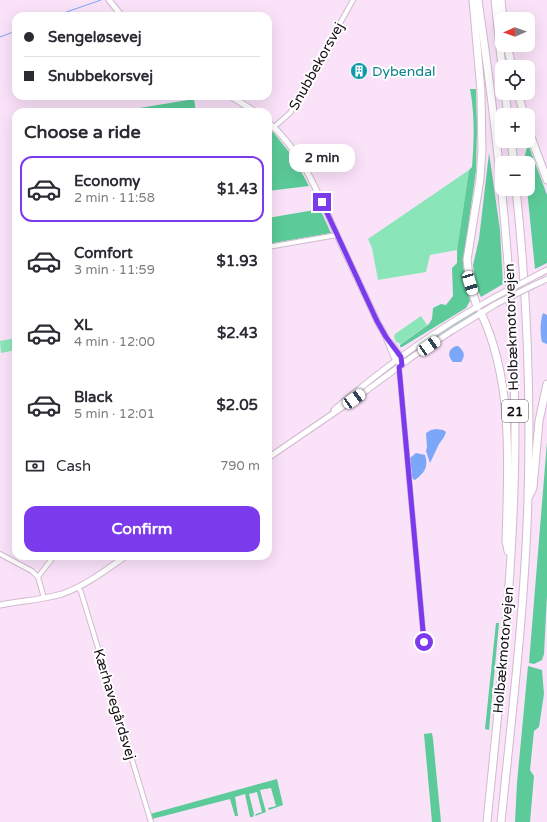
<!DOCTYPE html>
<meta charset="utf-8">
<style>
body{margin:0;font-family:"Varela Round",sans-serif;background:#f7f7f7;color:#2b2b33;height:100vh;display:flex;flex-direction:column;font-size:15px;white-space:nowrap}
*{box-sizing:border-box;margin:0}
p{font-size:13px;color:#7c7c81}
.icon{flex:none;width:22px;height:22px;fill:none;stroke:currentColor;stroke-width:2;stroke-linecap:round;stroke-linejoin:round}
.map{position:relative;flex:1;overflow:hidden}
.sheet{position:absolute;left:12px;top:108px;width:260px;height:452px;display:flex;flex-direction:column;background:#fff;border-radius:12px;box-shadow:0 4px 16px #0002}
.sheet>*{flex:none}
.banner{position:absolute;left:12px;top:12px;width:260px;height:88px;border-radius:12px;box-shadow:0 4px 16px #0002;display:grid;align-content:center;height:88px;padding:0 12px;background:#fff}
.needle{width:26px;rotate:268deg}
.tools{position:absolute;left:495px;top:12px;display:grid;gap:8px}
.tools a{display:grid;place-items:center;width:40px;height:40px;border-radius:8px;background:#fff;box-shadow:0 4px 16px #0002;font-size:20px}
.end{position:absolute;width:18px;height:18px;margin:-9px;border:5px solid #7c3aed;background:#fff;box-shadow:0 0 0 2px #fff}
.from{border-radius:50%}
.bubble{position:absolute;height:28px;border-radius:12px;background:#fff;box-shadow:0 4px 16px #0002;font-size:13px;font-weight:800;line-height:28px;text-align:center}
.car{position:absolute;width:12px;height:24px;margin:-12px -6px;border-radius:5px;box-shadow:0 0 3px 1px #0007;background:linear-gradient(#fff 24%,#345 0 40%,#fff 0 76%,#345 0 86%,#fff 0)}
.banner b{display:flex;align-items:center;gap:14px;height:38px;font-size:15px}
.banner b+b{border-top:1px solid #e1e1e2}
.banner i{width:10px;height:10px;background:#2b2b33}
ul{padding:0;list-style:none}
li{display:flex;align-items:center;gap:12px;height:66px;margin:0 8px 6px;padding:0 4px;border:2px solid transparent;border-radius:12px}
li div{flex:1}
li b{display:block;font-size:15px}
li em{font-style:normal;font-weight:800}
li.on{border-color:#7c3aed}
li>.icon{width:36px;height:36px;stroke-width:1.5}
h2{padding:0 12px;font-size:18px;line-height:48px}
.pay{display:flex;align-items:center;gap:10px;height:44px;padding:0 12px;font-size:15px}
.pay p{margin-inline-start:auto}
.primary-button{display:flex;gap:8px;margin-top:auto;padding:8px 12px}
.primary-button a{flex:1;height:46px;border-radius:12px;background:#7c3aed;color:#fff;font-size:16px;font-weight:800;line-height:46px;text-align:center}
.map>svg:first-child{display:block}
</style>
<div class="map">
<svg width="547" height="822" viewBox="0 0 547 822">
<rect width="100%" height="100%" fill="#fae2f9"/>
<g fill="#8ae6b9">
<polygon points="469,170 457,250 430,255 426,272 378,280 372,248 368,239"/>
<polygon points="476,310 479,312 414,354 406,358 405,356"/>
<polygon points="421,316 427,325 401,344 396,342 394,337 395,334"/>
<polygon points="16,338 16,350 1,353 0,341"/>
</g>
<g fill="#5ccb99">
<path d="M 470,89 L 476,89 L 477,131 L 476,171 L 463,263 L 465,279 L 470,301 L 466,308 L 402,347 L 400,347 L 400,345 L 429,324 L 432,319 L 433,308 L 441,304 L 446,305 L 453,296 L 452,268 L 457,263 L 457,250 L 469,170 L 472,167 C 474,141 475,115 470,89 Z"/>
<polygon points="194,99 196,112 115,112"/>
<polygon points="273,132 293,157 309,186 268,191 268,133"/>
<polygon points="528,144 547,195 547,263 535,269 527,189 528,189 528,163 523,163 523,162"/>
<polygon points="489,153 500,230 503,284 481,297 476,287 473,265 479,239"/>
<polygon points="320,209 331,233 268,244 268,218"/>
<polygon points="547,442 547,595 544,654 542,660 534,664 529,663"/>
<polygon points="496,623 499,623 489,730 485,729"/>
<polygon points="528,666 542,670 544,694 539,727 534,731 530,770 534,776 530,822 515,822 517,783"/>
<polygon points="432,733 433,739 441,822 432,822 424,734"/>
<polygon points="277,779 283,805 269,810 268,808 276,806 271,788 260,790 266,812 255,816 256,814 262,812 257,792 249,794 254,814 253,817 250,817 245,794 235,797 238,816 235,816 230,799 152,819 150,814"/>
</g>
<g fill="#7ca6f7">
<path d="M 543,313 L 547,315 L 547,344 L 542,342 C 540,334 540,321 543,313 Z"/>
<path d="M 456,346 L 458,346 C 464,351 466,355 461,362 L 453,362 C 447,356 448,349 456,346 Z"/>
<polygon points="436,429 443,430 446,432 444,437 439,444 430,463 426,451 427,447 426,433 431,430"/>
<path d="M 416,453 L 425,455 C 429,467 424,473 415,480 L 413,479 L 412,476 L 410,458 Z"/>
</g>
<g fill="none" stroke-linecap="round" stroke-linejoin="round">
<g stroke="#7ca6f7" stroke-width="1">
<polyline points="55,16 101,0"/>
<polyline points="0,37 16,31"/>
</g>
<g stroke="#d1bacf" stroke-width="6">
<g id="minor">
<polyline points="274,127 290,113 353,0"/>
<polyline points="268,247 337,235"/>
<polyline points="399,367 424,642"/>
<polyline points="0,554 32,571 38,577 44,598"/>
<polyline points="38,577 54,556"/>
<polyline points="78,587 81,592 151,822"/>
</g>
</g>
<g stroke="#d1bacf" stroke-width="7">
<g id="tertiary">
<polyline points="109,0 122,16"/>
<polyline points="230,96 256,112"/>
<path d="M 268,122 C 302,151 319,195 337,235 C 350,264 364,292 377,321 L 386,337 L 394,357 L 396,360 L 402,365"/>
<polyline points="541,273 547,270"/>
<polyline points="532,286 547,279"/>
<polyline points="391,343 401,357 402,360"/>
<path d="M 334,410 C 383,368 437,328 495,297"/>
<polyline points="268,458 366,391 412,357 452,331 496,304"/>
<path d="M 0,605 C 20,601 42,600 62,594 C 85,586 106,570 126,556"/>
</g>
</g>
<g stroke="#d1bacf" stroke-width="9">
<g id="motorway">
<polyline points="473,0 481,91 482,150 480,179 467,260 470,283 477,307"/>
<path d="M 478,0 C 499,142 514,285 515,429 C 515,561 500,692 487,822"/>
<polyline points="495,0 502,67"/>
<polyline points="501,0 503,19"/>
<polyline points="507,45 512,67"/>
<polyline points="505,93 508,115"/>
<polyline points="518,93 524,115"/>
<polyline points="528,129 547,180"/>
<polyline points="511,141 514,163"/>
<path d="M 481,313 C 514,382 508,467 506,541 L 508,551"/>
<polyline points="529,496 533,488 539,421 547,384"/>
<path d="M 501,822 C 512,714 525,606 528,498 C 531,395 527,292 516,189"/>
</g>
</g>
<use href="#minor" stroke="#fff" stroke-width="4"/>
<use href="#tertiary" stroke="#fff" stroke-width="5"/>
<use href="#motorway" stroke="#fff" stroke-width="7"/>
<g stroke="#d1bacf" stroke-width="7" stroke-linecap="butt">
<g id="tertiary-bridge">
<polyline points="495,297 541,273"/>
<polyline points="496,304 532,286"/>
</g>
</g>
<use href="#tertiary-bridge" stroke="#fff" stroke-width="5"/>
</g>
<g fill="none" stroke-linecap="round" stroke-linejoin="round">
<polyline stroke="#7c3aed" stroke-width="5" points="322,202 377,321 386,337 401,357 402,365 399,367 424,642"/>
</g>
<defs>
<g id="building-disc" transform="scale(0.9)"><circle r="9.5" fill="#0f9aa8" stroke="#fff"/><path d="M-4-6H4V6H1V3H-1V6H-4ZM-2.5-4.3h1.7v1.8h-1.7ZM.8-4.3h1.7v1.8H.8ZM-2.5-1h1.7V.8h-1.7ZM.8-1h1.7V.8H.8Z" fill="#fff"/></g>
</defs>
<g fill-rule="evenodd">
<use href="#building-disc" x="359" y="71"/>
</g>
<g text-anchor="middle" stroke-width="4" stroke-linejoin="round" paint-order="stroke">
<rect fill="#fff" stroke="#5d575d" stroke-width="1" x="502" y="400" width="26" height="22" rx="3"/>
<g font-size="13" font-weight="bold" fill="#170f17">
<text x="515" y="416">21</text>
</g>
<g font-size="14" fill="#170f17" stroke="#fff">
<text transform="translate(316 66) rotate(-61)" y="5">Snubbekorsvej</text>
<text transform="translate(511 327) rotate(-92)" y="5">Holbækmotorvejen</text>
<text transform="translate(503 650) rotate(-85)" y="5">Holbækmotorvejen</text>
<text transform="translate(115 704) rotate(73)" y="5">Kærhavegårdsvej</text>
</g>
<g font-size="14" fill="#0d838f" stroke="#fff" text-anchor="start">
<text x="372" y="76">Dybendal</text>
</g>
</g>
</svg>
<div class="tools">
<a><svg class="needle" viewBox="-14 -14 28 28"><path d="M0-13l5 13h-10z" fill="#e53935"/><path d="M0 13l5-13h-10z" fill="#7c7c81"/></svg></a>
<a><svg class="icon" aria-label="locate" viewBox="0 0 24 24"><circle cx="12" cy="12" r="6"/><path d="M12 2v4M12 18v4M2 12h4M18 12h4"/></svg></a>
<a>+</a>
<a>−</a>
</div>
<i class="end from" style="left:424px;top:642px"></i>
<i class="end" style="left:322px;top:202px"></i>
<div class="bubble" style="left:289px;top:144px;width:66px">2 min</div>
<i class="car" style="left:470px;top:283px;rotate:163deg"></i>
<i class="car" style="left:429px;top:346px;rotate:56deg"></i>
<i class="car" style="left:354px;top:399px;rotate:55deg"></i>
<div class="banner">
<b><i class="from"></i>Sengeløsevej</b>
<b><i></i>Snubbekorsvej</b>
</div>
<section class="sheet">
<h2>Choose a ride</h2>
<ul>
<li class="on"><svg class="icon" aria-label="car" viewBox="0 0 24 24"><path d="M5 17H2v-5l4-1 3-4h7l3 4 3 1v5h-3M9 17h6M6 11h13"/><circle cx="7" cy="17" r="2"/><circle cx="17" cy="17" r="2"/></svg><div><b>Economy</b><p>2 min · 11:58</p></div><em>$1.43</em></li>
<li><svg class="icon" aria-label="car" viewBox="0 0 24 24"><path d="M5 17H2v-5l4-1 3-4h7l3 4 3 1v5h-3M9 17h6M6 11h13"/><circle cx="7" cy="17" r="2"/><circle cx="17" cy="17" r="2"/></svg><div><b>Comfort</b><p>3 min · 11:59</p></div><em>$1.93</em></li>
<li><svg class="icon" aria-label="car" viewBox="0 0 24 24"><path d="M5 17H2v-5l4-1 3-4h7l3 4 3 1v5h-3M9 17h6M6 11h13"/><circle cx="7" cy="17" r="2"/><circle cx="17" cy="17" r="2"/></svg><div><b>XL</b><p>4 min · 12:00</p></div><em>$2.43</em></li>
<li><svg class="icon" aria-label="car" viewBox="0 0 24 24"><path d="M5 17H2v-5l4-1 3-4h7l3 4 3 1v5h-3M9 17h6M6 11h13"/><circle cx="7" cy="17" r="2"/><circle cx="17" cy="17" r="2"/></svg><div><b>Black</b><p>5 min · 12:01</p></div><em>$2.05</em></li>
</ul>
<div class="pay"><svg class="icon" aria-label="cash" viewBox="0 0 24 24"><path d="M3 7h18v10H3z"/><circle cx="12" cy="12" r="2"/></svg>Cash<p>790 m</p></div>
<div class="primary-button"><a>Confirm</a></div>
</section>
</div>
